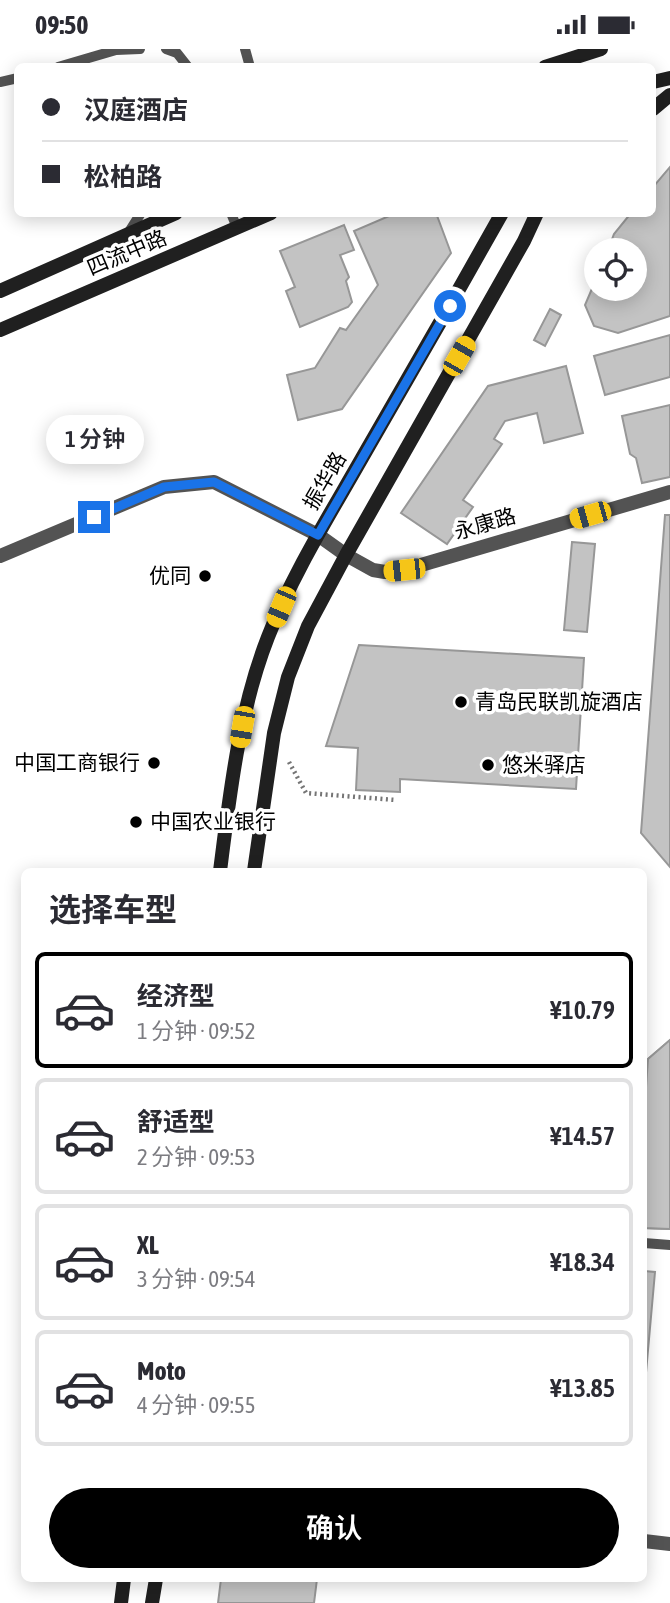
<!DOCTYPE html>
<html lang="zh">
<meta charset="utf-8">
<style>
body{margin:0;font-family:"Asap Condensed","Noto Sans SC",sans-serif;background:#f7f7f7;color:#2b2b33;height:100vh;display:flex;flex-direction:column;font-size:26px;white-space:nowrap}
*{box-sizing:border-box;margin:0}
p{font-size:23px;color:#7c7c81}
.icon{flex:none;width:38px;height:38px;fill:none;stroke:currentColor;stroke-width:2;stroke-linecap:round;stroke-linejoin:round}
.map{position:relative;flex:1;overflow:hidden}
.sheet{position:absolute;left:21px;top:819px;width:626px;height:714px;display:flex;flex-direction:column;background:#fff;border-radius:10px;box-shadow:0 4px 18px #0003}
.sheet>*{flex:none}
.hud{position:absolute;left:14px;top:14px;width:642px;height:154px;border-radius:10px;box-shadow:0 4px 18px #0003;display:grid;align-content:center;height:154px;padding:0 28px;background:#fff}
.controls{position:absolute;left:584px;top:189px;display:grid;gap:14px}
.controls a{display:grid;place-items:center;width:63px;height:63px;border-radius:50%;background:#fff;box-shadow:0 4px 18px #0003;font-size:35px}
.end{position:absolute;width:32px;height:32px;margin:-16px;border:9px solid #1a73e8;background:#fff;box-shadow:0 0 0 4px #fff}
.from{border-radius:50%}
.bubble{position:absolute;height:49px;border-radius:24px;background:#fff;box-shadow:0 4px 18px #0003;font-size:23px;font-weight:600;line-height:49px;text-align:center}
.car{position:absolute;width:21px;height:42px;margin:-21px -10px;border-radius:9px;box-shadow:0 0 5px 2px #0007;background:linear-gradient(#f5c518 24%,#345 0 40%,#f5c518 0 76%,#345 0 86%,#f5c518 0)}
.hud b{display:flex;align-items:center;gap:24px;height:66px;font-size:26px}
.hud b+b{border-top:2px solid #e1e1e2}
.hud i{width:18px;height:18px;background:#2b2b33}
ul{padding:0;list-style:none}
li{display:flex;align-items:center;gap:21px;height:116px;margin:0 14px 10px;padding:0 14px;border:4px solid #e1e1e2;border-radius:10px}
li div{flex:1}
li b{display:block;font-size:26px}
li em{font-style:normal;font-weight:600}
li.on{border-color:#000}
li>.icon{width:63px;height:63px;stroke-width:1.5}
h2{padding:0 28px;font-size:32px;line-height:84px}
.button{display:flex;gap:14px;margin-top:auto;padding:14px 28px}
.button a{flex:1;height:80px;border-radius:42px;background:#000;color:#fff;font-size:28px;font-weight:600;line-height:80px;text-align:center}
.status{display:flex;justify-content:space-between;align-items:center;height:49px;padding:0 35px;background:#fff;direction:ltr}
.status svg{height:19px;fill:currentColor}
.map>svg:first-child{display:block}
</style>
<div class="status"><b>09:50</b><svg viewBox="0 0 49 12"><path d="M0 12V9h3v3zM5 12V6h3v6zM10 12V3h3v9zM15 12V0h3v12zM26 1h20v11H26zM47 4h2v5h-2z"/></svg></div>
<div class="map">
<svg width="670" height="1554" viewBox="0 0 670 1554">
<rect width="100%" height="100%" fill="#fff"/>
<g fill="#c3c3c3" stroke="#979797" stroke-width="2">
<polygon points="670,118 670,267 618,284 594,277 585,256 597,228 597,240 635,240 635,201 608,201 614,185 631,164 653,164 653,138"/>
<polygon points="396,164 436,164 451,204 342,360 298,371 287,326 315,319 340,279 346,281 378,236 354,182"/>
<polygon points="344,176 354,201 340,206 349,228 346,232 352,253 348,258 300,278 286,242 295,238 280,202"/>
<polygon points="550,260 561,266 545,297 534,291"/>
<polygon points="670,286 670,328 605,346 594,307"/>
<polygon points="566,317 583,384 544,394 537,364 505,372 494,390 502,395 463,451 473,458 447,495 401,464 488,337"/>
<polygon points="670,356 670,428 642,434 636,409 630,405 622,367"/>
<polygon points="665,466 670,466 670,818 641,784"/>
<polygon points="572,493 595,495 587,583 564,581"/>
<polygon points="359,596 584,609 576,740 400,730 400,743 356,741 358,699 326,697"/>
<polygon points="670,991 670,1180 644,1179 644,1032 646,1032 648,1010"/>
<polygon points="670,991 670,1180 644,1179 644,1066 648,1010"/>
<polygon points="644,1222 655,1223 644,1346"/>
<polygon points="221,1530 317,1530 314,1554 218,1554"/>
</g>
<g fill="none" stroke-linecap="round" stroke-linejoin="round">
<polyline stroke="#757575" stroke-width="4.5" stroke-dasharray="2 3.5" stroke-linecap="butt" points="289,713 306,744 396,751"/>
<g stroke="#535353" stroke-width="10">
<polyline points="166,0 177,4 188,18"/>
<polyline points="245,0 250,18"/>
<polyline points="58,18 116,1 140,0"/>
<polyline points="0,33 18,29"/>
<polyline points="231,164 237,179"/>
<polyline points="127,186 141,164"/>
<polyline points="644,1194 670,1196"/>
</g>
<g stroke="#535353" stroke-width="14">
<polyline points="0,507 164,438 214,433 318,486 346,506 373,521 385,523 404,521 670,443"/>
<polyline points="644,1492 670,1495"/>
</g>
<g stroke="#202020" stroke-width="14">
<polyline points="545,18 601,0"/>
<polyline points="653,33 670,29"/>
<polyline points="653,60 670,46"/>
<polyline points="0,242 176,164"/>
<polyline points="0,281 271,164"/>
<path d="M 220,822 C 230,744 239,662 268,588 C 292,526 329,467 362,409 C 409,328 456,246 502,164"/>
<polyline points="254,822 274,684 288,628 308,577 346,506 524,192 537,164"/>
<polyline points="121,1554 124,1530"/>
<polyline points="152,1554 156,1530"/>
</g>
</g>
<g fill="none" stroke-linecap="round" stroke-linejoin="round">
<polyline stroke="#1a73e8" stroke-width="9" points="94,468 164,438 214,433 318,486 450,257"/>
</g>
<g fill="#000" stroke="#fff" stroke-width="2.5">
<circle cx="205" cy="527" r="7"/>
<circle cx="461" cy="653" r="7"/>
<circle cx="154" cy="714" r="7"/>
<circle cx="488" cy="716" r="7"/>
<circle cx="136" cy="773" r="7"/>
</g>
<g text-anchor="middle" stroke-width="7" stroke-linejoin="round" paint-order="stroke">
<g font-size="21" fill="#000" stroke="#fff">
<text transform="translate(127 204) rotate(-23)" y="7">四流中路</text>
<text transform="translate(325 432) rotate(-60)" y="7">振华路</text>
<text transform="translate(485 475) rotate(-16)" y="7">永康路</text>
</g>
<g font-size="21" fill="#000" stroke="#fff" text-anchor="start">
<text x="191" y="534" text-anchor="end">优同</text>
<text x="475" y="660">青岛民联凯旋酒店</text>
<text x="140" y="721" text-anchor="end">中国工商银行</text>
<text x="502" y="723">悠米驿店</text>
<text x="150" y="780">中国农业银行</text>
</g>
</g>
</svg>
<div class="controls">
<a><svg class="icon" aria-label="locate" viewBox="0 0 24 24"><circle cx="12" cy="12" r="6"/><path d="M12 2v4M12 18v4M2 12h4M18 12h4"/></svg></a>
</div>
<i class="end from" style="left:450px;top:257px"></i>
<i class="end" style="left:94px;top:468px"></i>
<div class="bubble" style="left:46px;top:366px;width:98px">1 分钟</div>
<i class="car" style="left:459px;top:307px;rotate:30deg"></i>
<i class="car" style="left:590px;top:466px;rotate:254deg"></i>
<i class="car" style="left:404px;top:521px;rotate:264deg"></i>
<i class="car" style="left:281px;top:558px;rotate:203deg"></i>
<i class="car" style="left:242px;top:678px;rotate:190deg"></i>
<div class="hud">
<b><i class="from"></i>汉庭酒店</b>
<b><i></i>松柏路</b>
</div>
<section class="sheet">
<h2>选择车型</h2>
<ul>
<li class="on"><svg class="icon" aria-label="car" viewBox="0 0 24 24"><path d="M5 17H2v-5l4-1 3-4h7l3 4 3 1v5h-3M9 17h6M6 11h13"/><circle cx="7" cy="17" r="2"/><circle cx="17" cy="17" r="2"/></svg><div><b>经济型</b><p>1 分钟 · 09:52</p></div><em>¥10.79</em></li>
<li><svg class="icon" aria-label="car" viewBox="0 0 24 24"><path d="M5 17H2v-5l4-1 3-4h7l3 4 3 1v5h-3M9 17h6M6 11h13"/><circle cx="7" cy="17" r="2"/><circle cx="17" cy="17" r="2"/></svg><div><b>舒适型</b><p>2 分钟 · 09:53</p></div><em>¥14.57</em></li>
<li><svg class="icon" aria-label="car" viewBox="0 0 24 24"><path d="M5 17H2v-5l4-1 3-4h7l3 4 3 1v5h-3M9 17h6M6 11h13"/><circle cx="7" cy="17" r="2"/><circle cx="17" cy="17" r="2"/></svg><div><b>XL</b><p>3 分钟 · 09:54</p></div><em>¥18.34</em></li>
<li><svg class="icon" aria-label="car" viewBox="0 0 24 24"><path d="M5 17H2v-5l4-1 3-4h7l3 4 3 1v5h-3M9 17h6M6 11h13"/><circle cx="7" cy="17" r="2"/><circle cx="17" cy="17" r="2"/></svg><div><b>Moto</b><p>4 分钟 · 09:55</p></div><em>¥13.85</em></li>
</ul>
<div class="button"><a>确认</a></div>
</section>
</div>
